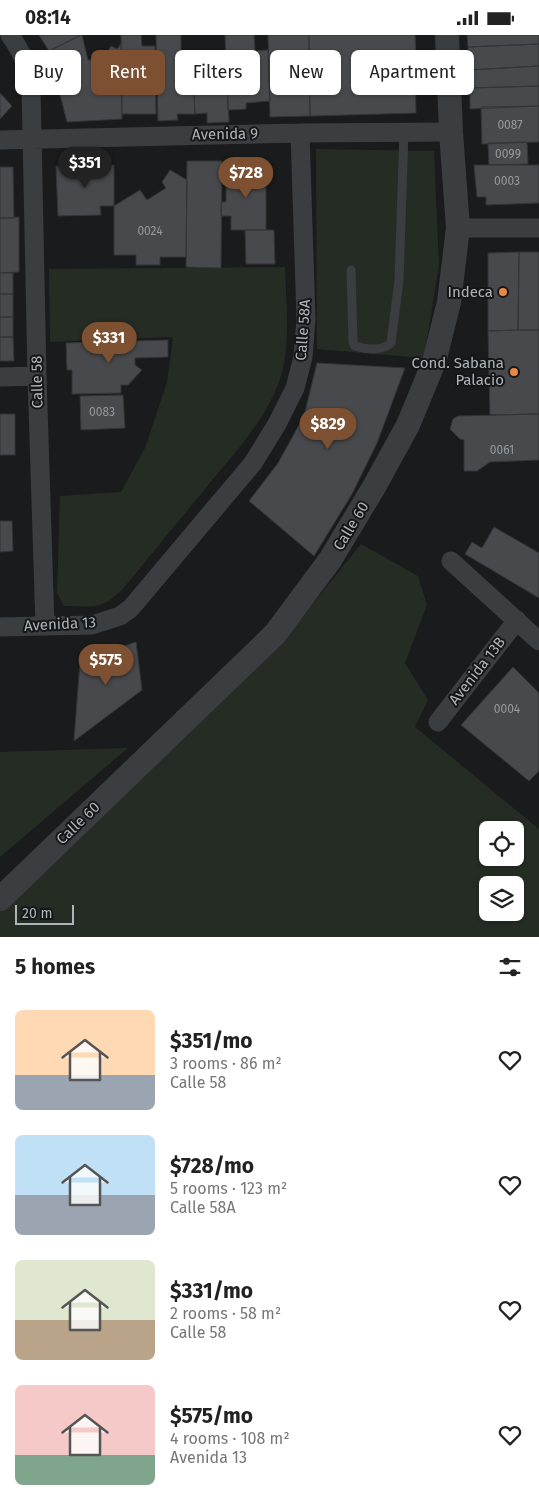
<!DOCTYPE html>
<html lang="en">
<head>
<meta charset="utf-8">
<style>
	:root { --surface:#fff; --page:#f2f2f2; --text:#222; --muted:#767676; --accent:#7c5031 }
	body { margin:0; font-family:"Fira Sans",sans-serif; background:var(--page); color:var(--text); height:100vh; display:flex; flex-direction:column; font-size:19px; white-space:nowrap }
	* { box-sizing:border-box; margin:0 }
	p { font-size:16px; color:var(--muted) }
	.icon { flex:none; width:28px; height:28px; fill:none; stroke:currentColor; stroke-width:2; stroke-linecap:round; stroke-linejoin:round }
	.map { position:relative; height:902px; overflow:hidden }
	.details { display:flex; flex-direction:column; background:var(--surface); flex:1 }
	.details>* { flex:none }
	.hud { position:absolute; left:15px; top:15px; width:510px; height:45px; display:flex; gap:10px }
	.controls { position:absolute; left:479px; top:786px; display:grid; gap:10px }
	.controls a { display:grid; place-items:center; width:45px; height:45px; border-radius:8px; background:var(--surface); box-shadow:0 1px 4px #0004; font-size:25px }
	.scale { position:absolute; left:15px; bottom:12px; width:59px; box-sizing:border-box; padding-left:5px; border:2px solid #adb5bb; border-top:0; font-size:14px; line-height:18px; white-space:nowrap; color:#adb5bb; -webkit-text-stroke:4px #151617; paint-order:stroke }
	.price { position:absolute; translate:-50% -42px; padding:0 11px; border-radius:18px; background:var(--accent); color:#fff; font-size:16px; line-height:32px; filter:drop-shadow(0 1px 2px #0008) }
	.price::after { content:''; position:absolute; left:50%; top:30px; width:15px; height:11px; margin-left:-8px; background:inherit; clip-path:polygon(0 0,100% 0,50% 100%) }
	.price.selected { background:#222; color:#fff }
	ul { padding:0; list-style:none }
	li { display:flex; align-items:center; gap:15px; height:125px; padding:0 15px }
	li span { display:grid; place-items:center; flex:none; width:140px; height:100px; border-radius:8px; color:#555 }
	li>.icon { margin-inline-start:auto }
	span .icon { width:60px; height:60px; fill:#fffc; stroke-width:1 }
	li b { font-size:21px }
	h2 { display:flex; justify-content:space-between; align-items:center; height:60px; padding:0 15px; font-size:21px }
	.tag { padding:0 18px; border-radius:8px; background:var(--surface); box-shadow:0 1px 4px #0004; font-size:18px; line-height:45px }
	.tag.selected { background:var(--accent); color:#fff }
	.status { display:flex; justify-content:space-between; align-items:center; height:35px; padding:0 25px; background:var(--surface); direction:ltr }
	.status svg { height:14px; fill:currentColor }
	.map>svg:first-child { display:block }
	.green { fill:#252c24; fill-rule:evenodd }
	.building { fill:#47494c; stroke:#343538 }
	.lines { fill:none; stroke-linecap:round; stroke-linejoin:round }
	.service { stroke:#3b3e41; stroke-width:9 }
	.minor { stroke:#3b3e41; stroke-width:19 }
	.tertiary { stroke:#3b3e41; stroke-width:24 }
	.poi-dot { fill:#eb8843; stroke:#151617; stroke-width:2 }
	.labels { text-anchor:middle; stroke-width:4; stroke-linejoin:round; paint-order:stroke }
	.number-label { font-size:12px; fill:#949a9f }
	.street-label { font-size:15px; fill:#adb5bb; stroke:#151617 }
	.poi-label { font-size:15px; fill:#adb5bb; stroke:#151617; text-anchor:end }
</style>
</head>
<body>
<div class="status"><b>08:14</b><svg viewBox="0 0 49 12"><path d="M0 12V9h3v3zM5 12V6h3v6zM10 12V3h3v9zM15 12V0h3v12zM26 1h20v11H26zM47 4h2v5h-2z"/></svg></div>
<div class="map">
<svg width="539" height="902" viewBox="0 0 539 902">
	<rect width="100%" height="100%" fill="#1a1b1c"/>
	<!-- green -->
	<path class="green" d="M 316,114 L 434,116 L 439,230 L 424,323 L 317,314 Z
		M 285,232 C 286,265 290,301 283,334 C 272,379 233,420 204,455 C 177,488 150,521 122,555 C 99,576 94,571 64,571 L 57,558 L 60,461 L 121,457 L 145,413 L 167,347 L 173,302 L 50,307 L 49,234 Z
		M 361,509 L 418,541 L 427,570 L 405,628 L 428,665 L 415,692 L 539,794 L 539,902 L 0,902 L 0,876 L 278,612 ZM 488,795 L 515,795 L 515,822 L 488,822 ZM 488,850 L 515,850 L 515,878 L 488,878 Z
		M 128,713 L 0,822 L 0,717 Z"/>
	<!-- building -->
	<path class="building" d="M 39,0 L 81,0 L 49,16 Z
		M 81,0 L 82,0 L 88,25 L 92,25 L 96,33 L 103,40 L 111,25 L 105,22 L 111,11 L 117,14 L 121,9 L 122,84 L 67,87 L 49,16 Z
		M 121,0 L 141,0 L 142,11 L 155,11 L 156,79 L 122,79 Z
		M 156,0 L 181,0 L 181,18 L 192,17 L 195,79 L 177,79 L 178,85 L 158,86 Z
		M 225,0 L 254,0 L 255,16 L 268,15 L 270,66 L 246,68 L 246,74 L 228,75 Z
		M 268,0 L 309,0 L 310,81 L 270,82 Z
		M 309,0 L 415,0 L 416,23 L 429,23 L 430,39 L 415,39 L 416,78 L 310,81 Z
		M 467,0 L 539,0 L 539,9 L 468,12 Z
		M 539,9 L 539,31 L 469,35 L 468,12 Z
		M 226,16 L 229,87 L 207,88 L 207,78 L 195,79 L 192,17 Z
		M 539,31 L 539,51 L 470,53 L 469,35 Z
		M 539,51 L 539,71 L 470,74 L 470,53 Z
		M 0,58 L 12,71 L 0,84 Z
		M 539,71 L 539,107 L 482,109 L 481,72 Z
		M 527,107 L 528,129 L 489,130 L 488,108 Z
		M 187,126 L 222,126 L 221,233 L 186,232 Z
		M 114,130 L 114,171 L 100,171 L 101,180 L 58,181 L 56,131 Z
		M 474,130 L 539,130 L 539,168 L 486,170 L 486,162 L 477,162 Z
		M 0,132 L 13,132 L 14,183 L 0,183 Z
		M 226,134 L 266,134 L 266,195 L 231,195 L 231,181 L 221,181 L 221,167 L 226,167 Z
		M 170,135 L 187,145 L 186,222 L 160,222 L 160,230 L 136,230 L 136,220 L 114,220 L 114,171 L 140,155 L 147,165 L 166,153 L 162,147 Z
		M 19,182 L 19,237 L 0,238 L 0,183 Z
		M 245,195 L 274,195 L 275,229 L 246,229 Z
		M 519,217 L 518,295 L 488,296 L 488,218 Z
		M 519,217 L 539,217 L 539,295 L 518,295 Z
		M 0,238 L 13,238 L 13,259 L 0,259 Z
		M 0,259 L 13,259 L 13,282 L 0,282 Z
		M 0,282 L 13,282 L 13,302 L 0,302 Z
		M 518,295 L 539,295 L 539,379 L 490,380 L 488,296 Z
		M 0,302 L 13,302 L 14,326 L 0,326 Z
		M 168,305 L 168,322 L 135,323 L 135,330 L 142,335 L 128,350 L 121,350 L 121,358 L 72,359 L 72,335 L 67,335 L 66,308 Z
		M 317,328 L 405,333 L 377,408 L 352,459 L 314,521 L 249,466 L 278,428 L 304,381 Z
		M 123,360 L 125,393 L 81,395 L 80,361 Z
		M 0,379 L 15,379 L 15,420 L 0,420 Z
		M 539,379 L 539,425 L 490,427 L 477,436 L 464,436 L 464,405 L 460,404 L 450,394 L 453,384 L 458,381 Z
		M 0,486 L 12,486 L 13,516 L 0,517 Z
		M 494,492 L 539,518 L 539,563 L 465,519 L 472,507 L 482,513 Z
		M 136,607 L 142,655 L 74,706 L 80,626 Z
		M 513,632 L 539,658 L 539,736 L 529,746 L 461,690 Z"/>
	<g class="lines">
		<!-- service -->
		<path class="service" d="M 351,235 L 353,307 L 355,311 C 367,315 382,316 391,308 L 399,245 L 404,97"/>
		<!-- minor -->
		<path class="minor" d="M 10,0 C 22,17 27,30 31,51 L 37,341 L 45,591
			M 0,105 L 300,98 L 451,97
			M 458,193 L 539,193
			M 0,342 L 37,341
			M 451,526 L 539,606
			M 0,592 L 92,590 L 120,581 L 131,573 L 253,428 L 277,389 L 295,353 L 303,322 L 306,284 L 300,98
			M 438,687 L 517,585"/>
		<!-- tertiary -->
		<path class="tertiary" d="M 0,864 L 275,599 L 330,525 L 374,452 L 408,390 L 434,327 L 449,267 L 458,193 L 451,97 L 447,0"/>
	</g>
	<!-- markers -->
	<g class="poi-dot">
		<circle cx="503" cy="257" r="5"/>
		<circle cx="514" cy="337" r="5"/>
	</g>
	<g class="labels">
		<!-- number labels -->
		<g class="number-label">
			<text x="510" y="94">0087</text>
			<text x="508" y="123">0099</text>
			<text x="507" y="150">0003</text>
			<text x="150" y="200">0024</text>
			<text x="102" y="381">0083</text>
			<text x="502" y="419">0061</text>
			<text x="507" y="678">0004</text>
		</g>
		<!-- street labels -->
		<g class="street-label">
			<text transform="translate(225 99) rotate(-1)" y="5">Avenida 9</text>
			<text transform="translate(303 295) rotate(-86)" y="5">Calle 58A</text>
			<text transform="translate(37 347) rotate(-91)" y="5">Calle 58</text>
			<text transform="translate(351 491) rotate(-59)" y="5">Calle 60</text>
			<text transform="translate(60 589) rotate(-3)" y="5">Avenida 13</text>
			<text transform="translate(477 636) rotate(-52)" y="5">Avenida 13B</text>
			<text transform="translate(78 788) rotate(-44)" y="5">Calle 60</text>
		</g>
		<!-- poi labels -->
		<g class="poi-label">
			<text x="493" y="262">Indeca</text>
			<text x="504" y="333">Cond. Sabana<tspan x="504" dy="17">Palacio</tspan></text>
		</g>
	</g>
</svg>
<div class="controls">
<a><svg class="icon" aria-label="locate" viewBox="0 0 24 24"><circle cx="12" cy="12" r="6"/><path d="M12 2v4M12 18v4M2 12h4M18 12h4"/></svg></a>
<a><svg class="icon" aria-label="layers" viewBox="0 0 24 24"><path d="M12 4l9 5-9 5-9-5zM3 14l9 5 9-5"/></svg></a>
</div>
<div class="scale">20 m</div>
<b class="price selected" style="left:85px;top:154px">$351</b>
<b class="price" style="left:246px;top:164px">$728</b>
<b class="price" style="left:109px;top:329px">$331</b>
<b class="price" style="left:328px;top:415px">$829</b>
<b class="price" style="left:106px;top:651px">$575</b>
<div class="hud">
<a class="tag">Buy</a>
<a class="tag selected">Rent</a>
<a class="tag">Filters</a>
<a class="tag">New</a>
<a class="tag">Apartment</a>
</div>
</div>
<section class="details">
<h2>5 homes<svg class="icon" aria-label="filters" viewBox="0 0 24 24"><path d="M4 7h16M4 17h16"/><circle cx="9" cy="7" r="2"/><circle cx="15" cy="17" r="2"/></svg></h2>
<ul>
<li><span style="background:linear-gradient(#ffd9b3 65%,#9aa5b1 0)"><svg class="icon" aria-label="home" viewBox="0 0 24 24"><path d="M3 11l9-7 9 7M6 9v11h12V9"/></svg></span><div><b>$351/mo</b><p>3 rooms · 86 m²</p><p>Calle 58</p></div><svg class="icon" aria-label="heart" viewBox="0 0 24 24"><path d="M12 20l-8-8c-3-5 5-10 8-4 3-6 11-1 8 4z"/></svg></li>
<li><span style="background:linear-gradient(#bfe0f5 60%,#9aa5b1 0)"><svg class="icon" aria-label="home" viewBox="0 0 24 24"><path d="M3 11l9-7 9 7M6 9v11h12V9"/></svg></span><div><b>$728/mo</b><p>5 rooms · 123 m²</p><p>Calle 58A</p></div><svg class="icon" aria-label="heart" viewBox="0 0 24 24"><path d="M12 20l-8-8c-3-5 5-10 8-4 3-6 11-1 8 4z"/></svg></li>
<li><span style="background:linear-gradient(#dfe7d0 60%,#b9a48a 0)"><svg class="icon" aria-label="home" viewBox="0 0 24 24"><path d="M3 11l9-7 9 7M6 9v11h12V9"/></svg></span><div><b>$331/mo</b><p>2 rooms · 58 m²</p><p>Calle 58</p></div><svg class="icon" aria-label="heart" viewBox="0 0 24 24"><path d="M12 20l-8-8c-3-5 5-10 8-4 3-6 11-1 8 4z"/></svg></li>
<li><span style="background:linear-gradient(#f6c9c9 70%,#7fa58c 0)"><svg class="icon" aria-label="home" viewBox="0 0 24 24"><path d="M3 11l9-7 9 7M6 9v11h12V9"/></svg></span><div><b>$575/mo</b><p>4 rooms · 108 m²</p><p>Avenida 13</p></div><svg class="icon" aria-label="heart" viewBox="0 0 24 24"><path d="M12 20l-8-8c-3-5 5-10 8-4 3-6 11-1 8 4z"/></svg></li>
</ul>
</section>
</body>
</html>
